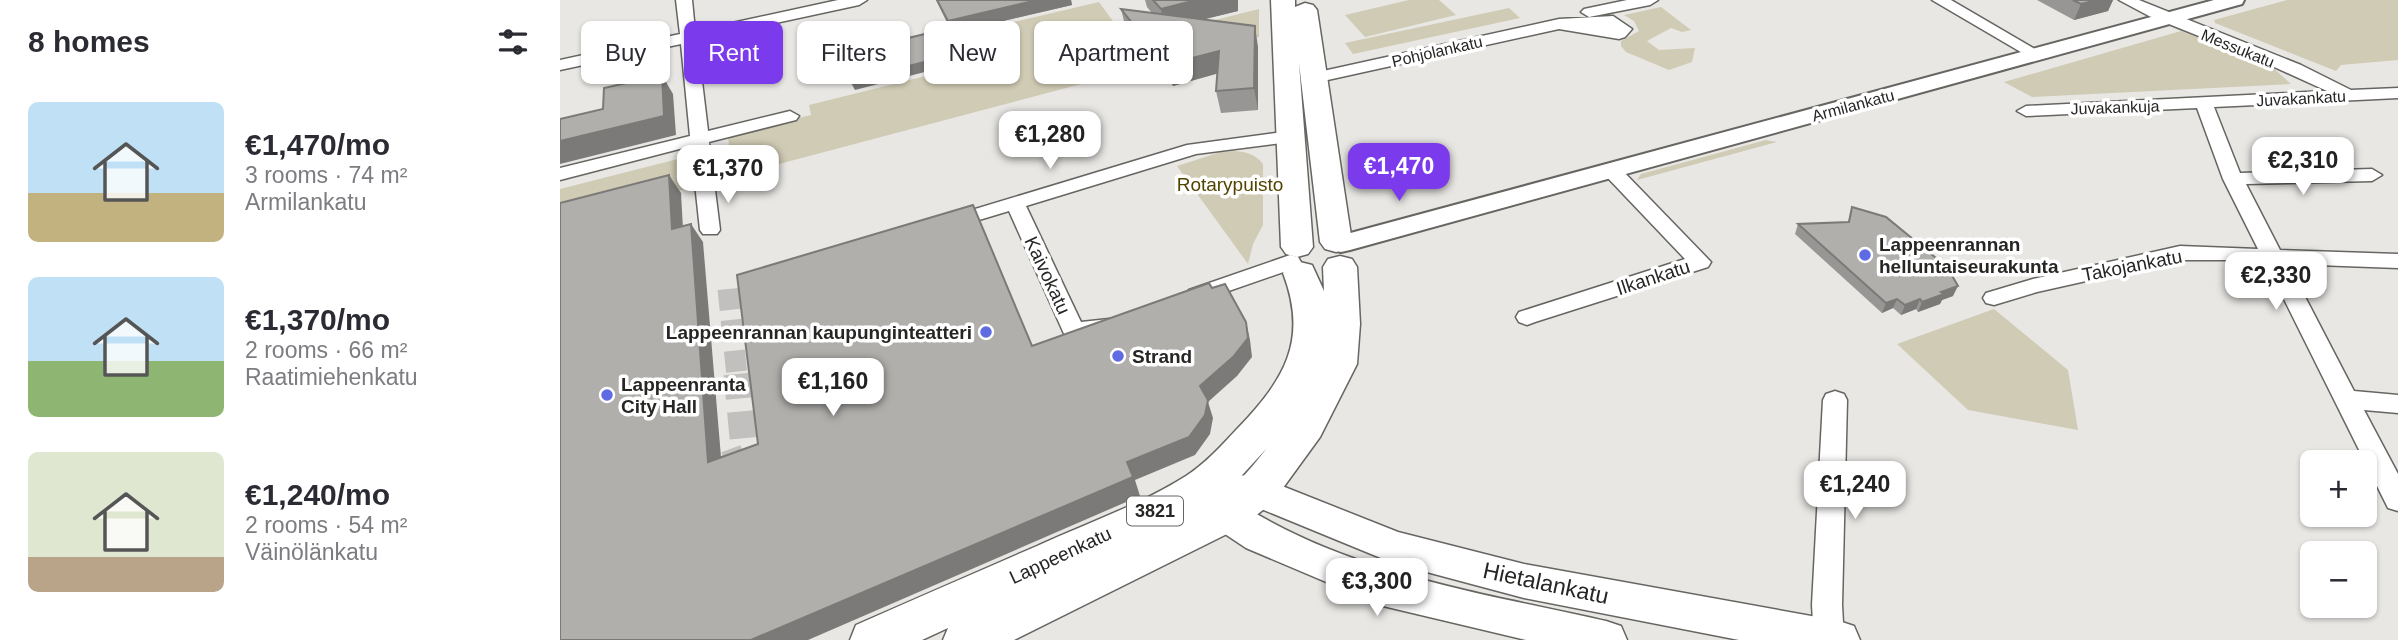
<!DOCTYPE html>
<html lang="en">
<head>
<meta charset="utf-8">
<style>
	:root { --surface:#fff; --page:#f7f7f7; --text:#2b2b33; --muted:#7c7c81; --accent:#7c3aed }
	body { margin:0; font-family:Helvetica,sans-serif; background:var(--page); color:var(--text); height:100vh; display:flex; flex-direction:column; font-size:26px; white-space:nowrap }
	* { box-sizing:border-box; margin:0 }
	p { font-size:23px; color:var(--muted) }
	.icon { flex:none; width:38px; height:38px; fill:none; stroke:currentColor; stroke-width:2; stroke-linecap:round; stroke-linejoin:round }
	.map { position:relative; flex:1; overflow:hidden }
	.details { display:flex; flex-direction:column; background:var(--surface); width:560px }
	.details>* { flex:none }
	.hud { position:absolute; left:21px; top:21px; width:665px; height:63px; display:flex; gap:14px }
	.tools { position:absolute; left:1740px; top:450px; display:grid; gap:14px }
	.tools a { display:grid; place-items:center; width:77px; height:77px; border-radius:10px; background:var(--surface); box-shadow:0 2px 5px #0004; font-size:35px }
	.price { position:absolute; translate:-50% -60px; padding:0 16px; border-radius:14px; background:#fff; color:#222; font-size:23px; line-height:46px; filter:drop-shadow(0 2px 4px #0008) }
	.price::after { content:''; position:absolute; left:50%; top:42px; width:21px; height:16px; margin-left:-10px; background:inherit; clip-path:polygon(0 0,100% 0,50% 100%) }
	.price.active { background:var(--accent); color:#fff }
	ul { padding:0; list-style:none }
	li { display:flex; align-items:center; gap:21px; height:175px; padding:0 28px }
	li span { display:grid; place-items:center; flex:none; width:196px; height:140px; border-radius:10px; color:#555 }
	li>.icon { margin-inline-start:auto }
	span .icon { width:84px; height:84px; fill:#fffc; stroke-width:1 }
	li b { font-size:30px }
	h2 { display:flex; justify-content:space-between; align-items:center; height:84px; padding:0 28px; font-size:30px }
	.pill { padding:0 24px; border-radius:10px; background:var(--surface); box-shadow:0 2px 5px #0004; font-size:24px; line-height:63px }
	.pill.active { background:var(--accent); color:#fff }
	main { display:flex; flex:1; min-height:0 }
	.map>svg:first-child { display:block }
	.green { fill:#d0cbb4 }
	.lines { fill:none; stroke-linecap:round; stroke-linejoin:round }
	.minor-tunnel-far1 { stroke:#c1c0be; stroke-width:21; stroke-dasharray:21 10; stroke-linecap:butt }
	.minor-tunnel { stroke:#c1c0be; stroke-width:27; stroke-dasharray:27 13; stroke-linecap:butt }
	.minor-casing { stroke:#666562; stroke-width:3 }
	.tertiary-casing { stroke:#666562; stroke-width:4 }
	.secondary-casing { stroke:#666562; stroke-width:3 }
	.primary-casing { stroke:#666562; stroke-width:3 }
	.minor { fill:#fff; fill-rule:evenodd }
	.tertiary { fill:#fff; fill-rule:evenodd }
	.secondary { fill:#fff; fill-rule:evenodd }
	.primary { fill:#fff; fill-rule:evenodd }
	.wall { fill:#979694 }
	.shaded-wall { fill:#7b7a78 }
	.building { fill:#b0afac; stroke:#7b7a78; stroke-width:2 }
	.poi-dot { fill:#5f6be3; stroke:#fff; stroke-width:2.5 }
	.labels { text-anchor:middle; stroke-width:7; stroke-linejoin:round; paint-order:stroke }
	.far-street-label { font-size:16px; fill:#262625; stroke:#fff }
	.shield { fill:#fff; stroke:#676766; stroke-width:2 }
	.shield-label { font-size:18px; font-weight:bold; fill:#262625 }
	.park-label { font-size:19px; fill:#534401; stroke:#fff }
	.poi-label { font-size:19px; font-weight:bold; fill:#262625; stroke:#fff; text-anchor:start }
	.street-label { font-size:19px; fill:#262625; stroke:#fff }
	.near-street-label { font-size:23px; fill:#262625; stroke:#fff }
</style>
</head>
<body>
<main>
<section class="details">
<h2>8 homes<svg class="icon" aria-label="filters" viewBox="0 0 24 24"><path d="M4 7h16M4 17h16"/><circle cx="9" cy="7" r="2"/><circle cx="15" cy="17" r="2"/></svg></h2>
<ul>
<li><span style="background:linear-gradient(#bfe0f5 65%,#c2b280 0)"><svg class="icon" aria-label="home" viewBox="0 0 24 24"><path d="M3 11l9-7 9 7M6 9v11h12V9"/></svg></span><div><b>€1,470/mo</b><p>3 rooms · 74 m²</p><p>Armilankatu</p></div></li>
<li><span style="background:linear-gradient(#bfe0f5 60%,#8fb573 0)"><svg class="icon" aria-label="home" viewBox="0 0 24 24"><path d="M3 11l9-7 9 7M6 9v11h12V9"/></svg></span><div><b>€1,370/mo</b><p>2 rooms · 66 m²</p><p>Raatimiehenkatu</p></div></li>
<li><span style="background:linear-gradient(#dfe7d0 75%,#b9a48a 0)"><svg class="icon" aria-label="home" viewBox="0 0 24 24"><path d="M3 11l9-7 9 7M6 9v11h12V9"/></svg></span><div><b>€1,240/mo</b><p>2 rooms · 54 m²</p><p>Väinölänkatu</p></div></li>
</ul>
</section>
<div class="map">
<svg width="1838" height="640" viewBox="0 0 1838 640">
	<rect width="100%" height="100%" fill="#e8e7e4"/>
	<!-- green -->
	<path class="green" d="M 849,0 L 879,0 L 896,15 L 805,37 L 785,15 Z
		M 1727,0 L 1838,0 L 1838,60 L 1781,65 L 1776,71 L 1655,23 L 1654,20 Z
		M 539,2 L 568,42 L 699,9 L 699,37 L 0,222 L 0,189 L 169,146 L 168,135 L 251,115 L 249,105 L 402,67 L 393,45 L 402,43 L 399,35 Z
		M 1101,7 L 1131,30 L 1122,32 L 1111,28 L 1087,41 L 1099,50 L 1135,48 L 1132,62 L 1109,70 L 1066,52 L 1061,46 L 1061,41 L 1079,31 L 1074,21 L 1064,15 Z
		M 949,8 L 960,18 L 793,54 L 785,43 Z
		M 1621,31 L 1712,67 L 1731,84 L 1472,97 L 1444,82 Z
		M 1206,140 L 1217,142 L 1077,180 L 1081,174 Z
		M 674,151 C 687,152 695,154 703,164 L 703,225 L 693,244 L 688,264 L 617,166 L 661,152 Z
		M 1434,309 L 1508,370 L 1518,430 L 1408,410 L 1337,344 Z"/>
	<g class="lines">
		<!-- minor-tunnel-far1 -->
		<path class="minor-tunnel-far1" d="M 168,289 L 177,376"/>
		<!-- minor-tunnel -->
		<path class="minor-tunnel" d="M 166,465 L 185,458 L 177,374"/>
		<!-- minor casing -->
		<g class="minor-casing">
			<path id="minor" d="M 116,0 L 132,0 L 135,31 L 278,0 L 307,0 L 299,5 L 137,40 L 148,131 L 230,111 L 239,116 L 236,120 L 149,142 L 160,230 L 157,234 L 143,234 L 140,230 L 131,146 L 0,180 L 0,168 L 130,136 L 121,44 L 0,70 L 0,60 L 120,34 Z
				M 1067,0 L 1098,0 L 1090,5 L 1029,17 L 1021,12 L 1024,9 Z
				M 1372,0 L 1391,0 L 1485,55 L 1477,60 L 1471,58 Z
				M 1559,0 L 1579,0 L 1741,65 L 1791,90 L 1838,88 L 1838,98 L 1654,107 L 1680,173 L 1812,169 L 1822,175 L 1812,181 L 1686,184 L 1720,250 L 1838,254 L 1838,268 L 1728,264 L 1794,391 L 1838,395 L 1838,413 L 1804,410 L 1838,474 L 1838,511 L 1828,508 L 1706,263 L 1675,260 L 1620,260 L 1477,292 L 1434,305 L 1426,303 L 1423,298 L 1426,293 L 1473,279 L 1620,246 L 1698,249 L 1663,179 L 1637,108 L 1466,116 L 1457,111 L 1466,106 L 1767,91 L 1701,61 L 1589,16 Z
				M 1053,16 L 1072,29 L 1065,37 L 1059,39 L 999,29 L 754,83 L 746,78 L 754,73 L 999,19 Z
				M 731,131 L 740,137 L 737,141 L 636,154 L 466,206 L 521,322 L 549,319 L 557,321 L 560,327 L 557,333 L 541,338 L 505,336 L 449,211 L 389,229 L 382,227 L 379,223 L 382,219 L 627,145 Z
				M 1052,165 L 1059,167 L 1151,262 L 1148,267 L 975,322 L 967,325 L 959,322 L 956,317 L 959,312 L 1125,259 L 1045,175 L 1042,171 L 1045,167 Z
				M 730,255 L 738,257 L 741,262 L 738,267 L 637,302 L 629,300 L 626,295 L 629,290 Z
				M 1275,391 L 1284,394 L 1287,400 L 1282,605 L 1284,640 L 1254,640 L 1252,605 L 1263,400 L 1266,394 Z"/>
		</g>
		<!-- tertiary casing -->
		<g class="tertiary-casing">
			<path id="tertiary" d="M 1654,0 L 1684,0 L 1682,4 L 790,250 L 781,252 L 772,250 L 768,244 L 772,238 Z"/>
		</g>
		<!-- secondary casing -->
		<g class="secondary-casing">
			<path id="secondary" d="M 640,474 L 697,476 L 838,532 L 964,564 L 1279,621 L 1294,626 L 1300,640 L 1179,640 L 964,598 L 833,563 L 694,506 L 682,505 C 791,574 922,593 1046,621 L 1061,626 L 1067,640 L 966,640 L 823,606 L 686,548 L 653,526 L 633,501 L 627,500 L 621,489 L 627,478 Z"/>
		</g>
		<!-- primary casing -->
		<g class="primary-casing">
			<path id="primary" d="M 711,0 L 735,0 L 735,7 L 745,3 L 753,5 L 757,10 L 792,242 L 787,249 L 776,252 L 765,249 L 760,242 L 739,63 L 753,247 L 748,254 L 737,257 L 726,254 L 721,247 Z
				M 780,256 L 792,259 L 797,267 L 800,324 L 797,364 L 760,437 L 712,503 L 681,527 L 454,640 L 383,640 L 388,628 L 362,640 L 290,640 L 296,625 C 357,598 417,572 477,546 C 527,523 580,505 626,476 C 646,463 661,446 677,429 C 724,380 749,341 723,273 L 728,265 L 740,262 L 752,265 L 764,291 L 763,267 L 768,259 ZM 707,448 C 689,471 671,493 644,506 L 674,484 Z"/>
		</g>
		<!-- minor -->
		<use href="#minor" class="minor"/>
		<!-- tertiary -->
		<use href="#tertiary" class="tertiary"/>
		<!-- secondary -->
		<use href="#secondary" class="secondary"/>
		<!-- primary -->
		<use href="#primary" class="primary"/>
	</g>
	<!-- wall -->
	<path class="wall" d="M 376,0 L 511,0 L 512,5 L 392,33 Z
		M 585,0 L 678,0 L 678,11 L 644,19 L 698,47 L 698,110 L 661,113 L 656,91 L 658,73 L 613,86 L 608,79 L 605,80 L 566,29 L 561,9 L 592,13 L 587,7 Z
		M 1477,0 L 1553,0 L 1548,11 L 1514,20 Z
		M 1292,207 L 1393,296 L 1382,300 L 1380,304 L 1358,312 L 1356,309 L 1341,315 L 1333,308 L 1322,313 L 1235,234 L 1238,224 L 1288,222 Z"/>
	<!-- shaded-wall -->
	<path class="shaded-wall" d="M 477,0 L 511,0 L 512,5 L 392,33 L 388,21 Z
		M 636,0 L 678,0 L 678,11 L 605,29 L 601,9 Z
		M 1537,0 L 1553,0 L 1548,11 L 1514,20 L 1521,4 Z
		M 695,26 L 698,47 L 698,110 L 694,88 Z
		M 659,51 L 663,72 L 613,86 L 609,64 Z
		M 603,57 L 608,79 L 605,80 L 600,58 Z
		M 380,58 L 384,67 L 295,90 L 290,81 Z
		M 102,75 L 113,94 L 116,135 L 0,164 L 0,141 Z
		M 109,175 L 121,193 L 124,247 L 112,229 Z
		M 131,224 L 143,242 L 163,481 L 148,462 Z
		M 1398,286 L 1393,296 L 1382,300 L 1380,304 L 1358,312 L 1362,302 L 1381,292 Z
		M 1337,299 L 1333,308 L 1322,313 L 1326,303 Z
		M 1360,299 L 1356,309 L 1341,315 L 1345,305 Z
		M 686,322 L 690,340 L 692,357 L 677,376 L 648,402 L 653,418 L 650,434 L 635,455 L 575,480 L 580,496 L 248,640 L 191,640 L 567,462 L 640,386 Z"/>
	<!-- building -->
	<path class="building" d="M 377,0 L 477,0 L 388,21 Z
		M 593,0 L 636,0 L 601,9 Z
		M 1513,0 L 1537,0 L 1521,4 Z
		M 561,9 L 695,26 L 694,88 L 656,91 L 659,51 L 609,64 L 603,57 L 600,58 Z
		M 369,33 L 380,58 L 290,81 L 282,54 Z
		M 102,75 L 104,116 L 0,141 L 0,119 L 43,109 L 44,88 Z
		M 109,175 L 112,229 L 131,224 L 148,462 L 198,444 L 177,275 L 413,205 L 472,346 L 649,283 L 652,288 L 665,284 L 686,322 L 688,338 L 673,357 L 640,386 L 648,400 L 645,415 L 629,437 L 567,462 L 573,477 L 191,640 L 0,640 L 0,203 Z
		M 1292,207 L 1326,217 L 1387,267 L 1398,286 L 1381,292 L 1384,294 L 1362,302 L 1360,299 L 1345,305 L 1337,299 L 1326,303 L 1238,224 L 1289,222 Z"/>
	<!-- markers -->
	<g class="poi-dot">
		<circle cx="1305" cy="255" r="7"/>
		<circle cx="426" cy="332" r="7"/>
		<circle cx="558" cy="356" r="7"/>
		<circle cx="47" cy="395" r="7"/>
	</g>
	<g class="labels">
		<!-- far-street labels -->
		<g class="far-street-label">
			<text transform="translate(1678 48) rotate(22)" y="6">Messukatu</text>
			<text transform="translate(877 51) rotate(-13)" y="6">Pohjolankatu</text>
			<text transform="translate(1741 98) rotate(-3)" y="6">Juvakankatu</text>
			<text transform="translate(1293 105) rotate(-15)" y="6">Armilankatu</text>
			<text transform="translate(1555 107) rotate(-2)" y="6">Juvakankuja</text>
		</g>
		<!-- shield labels -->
		<rect class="shield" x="567" y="496.5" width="56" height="29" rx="5"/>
		<g class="shield-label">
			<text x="595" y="517">3821</text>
		</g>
		<!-- park labels -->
		<g class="park-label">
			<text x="670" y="191">Rotarypuisto</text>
		</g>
		<!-- poi labels -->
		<g class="poi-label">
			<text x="1319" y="251">Lappeenrannan<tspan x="1319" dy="22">helluntaiseurakunta</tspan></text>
			<text x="412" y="339" text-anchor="end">Lappeenrannan kaupunginteatteri</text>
			<text x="572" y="363">Strand</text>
			<text x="61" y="391">Lappeenranta<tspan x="61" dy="22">City Hall</tspan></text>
		</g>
		<!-- street labels -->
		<g class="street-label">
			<text transform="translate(1572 265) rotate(-11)" y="7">Takojankatu</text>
			<text transform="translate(488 275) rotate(65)" y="7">Kaivokatu</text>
			<text transform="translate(1093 277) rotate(-18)" y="7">Ilkankatu</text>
			<text transform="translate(500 555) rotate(-25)" y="7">Lappeenkatu</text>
		</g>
		<!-- near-street labels -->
		<g class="near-street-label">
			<text transform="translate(986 583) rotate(12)" y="8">Hietalankatu</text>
		</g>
	</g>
</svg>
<div class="tools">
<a>+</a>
<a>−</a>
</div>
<b class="price" style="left:490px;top:171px">€1,280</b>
<b class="price" style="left:1743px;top:197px">€2,310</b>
<b class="price active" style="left:839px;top:203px">€1,470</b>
<b class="price" style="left:168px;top:205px">€1,370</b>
<b class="price" style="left:1716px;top:312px">€2,330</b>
<b class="price" style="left:273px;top:418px">€1,160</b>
<b class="price" style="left:1295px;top:521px">€1,240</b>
<b class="price" style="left:817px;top:618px">€3,300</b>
<div class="hud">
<a class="pill">Buy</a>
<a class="pill active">Rent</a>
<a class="pill">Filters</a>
<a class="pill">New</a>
<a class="pill">Apartment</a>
</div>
</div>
</main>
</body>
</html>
